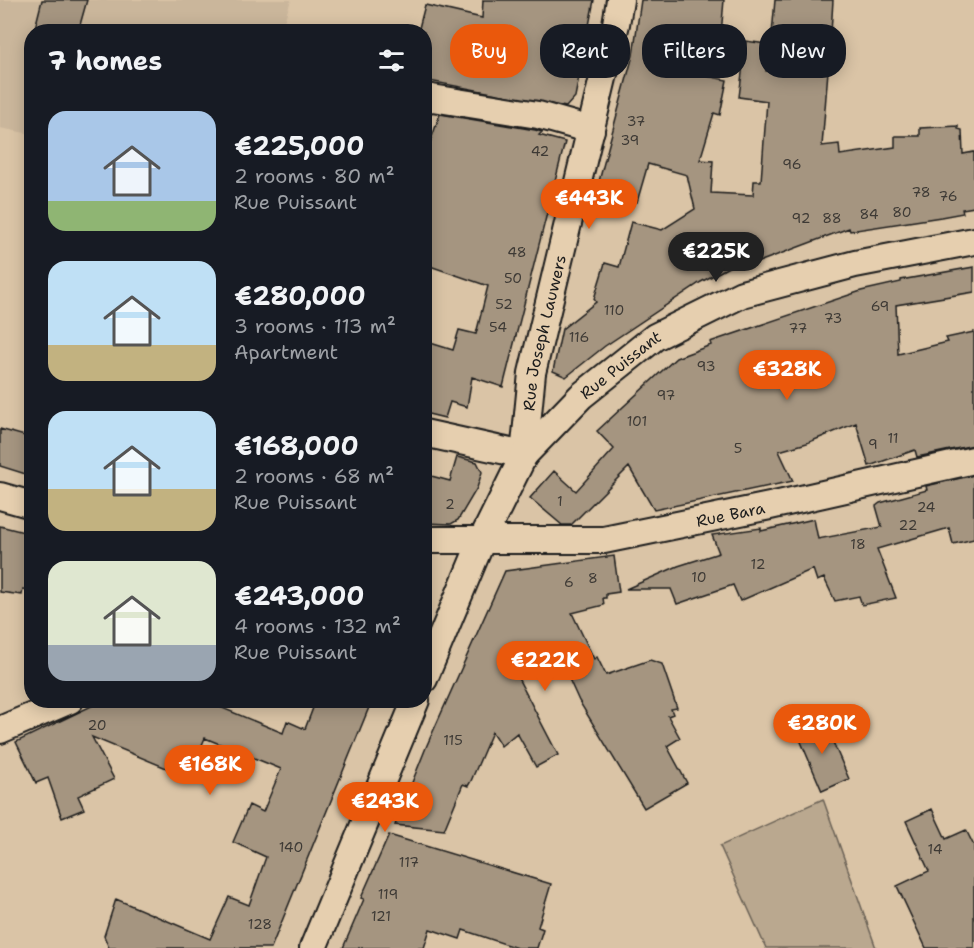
<!DOCTYPE html>
<html lang="en">
<head>
<meta charset="utf-8">
<style>
	:root { --surface:#171b24; --page:#242831; --text:#f1f3f6; --muted:#9ea1a6; --accent:#ea580c }
	body { margin:0; font-family:"Shantell Sans",sans-serif; background:var(--page); color:var(--text); height:100vh; display:flex; flex-direction:column; font-size:22px; white-space:nowrap }
	* { box-sizing:border-box; margin:0 }
	p { font-size:20px; color:var(--muted) }
	.icon { flex:none; width:33px; height:33px; fill:none; stroke:currentColor; stroke-width:2; stroke-linecap:round; stroke-linejoin:round }
	.map { position:relative; flex:1; overflow:hidden }
	.drawer { position:absolute; left:24px; top:24px; width:408px; height:684px; display:flex; flex-direction:column; background:var(--surface); border-radius:24px; box-shadow:0 3px 15px #0003 }
	.drawer>* { flex:none }
	.banner { position:absolute; left:450px; top:24px; width:434px; height:54px; display:flex; gap:12px }
	.price { position:absolute; translate:-50% -51px; padding:0 14px; border-radius:21px; background:var(--accent); color:#fff; font-size:20px; line-height:39px; filter:drop-shadow(0 2px 3px #0008) }
	.price::after { content:''; position:absolute; left:50%; top:36px; width:18px; height:14px; margin-left:-9px; background:inherit; clip-path:polygon(0 0,100% 0,50% 100%) }
	.price.on { background:#222; color:#fff }
	ul { padding:0; list-style:none }
	li { display:flex; align-items:center; gap:18px; height:150px; padding:0 24px }
	li span { display:grid; place-items:center; flex:none; width:168px; height:120px; border-radius:18px; color:#555 }
	li>.icon { margin-inline-start:auto }
	span .icon { width:72px; height:72px; fill:#fffc; stroke-width:1 }
	li b { font-size:26px }
	h2 { display:flex; justify-content:space-between; align-items:center; height:72px; padding:0 24px; font-size:26px }
	.chip { padding:0 21px; border-radius:24px; background:var(--surface); box-shadow:0 3px 15px #0003; font-size:21px; line-height:54px }
	.chip.on { background:var(--accent); color:#fff }
	.map>svg:first-child { display:block }
	.built { fill:#cab69b }
	.green { fill:#baa88f; stroke:#6b6256; stroke-width:1.5 }
	.building { fill:#a59580; stroke:#1c1c1c; stroke-width:1.5 }
	.lines { fill:none; stroke-linecap:round; stroke-linejoin:round }
	.street-casing { stroke:#1c1c1c; stroke-width:30 }
	.street { stroke:#e6cfaf; stroke-width:26 }
	.labels { text-anchor:middle; stroke-width:6; stroke-linejoin:round; paint-order:stroke }
	.number-label { font-size:14px; fill:#3e3a35 }
	.street-label { font-size:16px; fill:#1c1c1c; stroke:#e6cfaf }
</style>
</head>
<body>
<div class="map">
<svg width="974" height="948" viewBox="0 0 974 948">
	<rect width="100%" height="100%" fill="#dac4a6"/>
	<filter id="ink" filterUnits="userSpaceOnUse"><feTurbulence type="fractalNoise" baseFrequency=".0167" numOctaves="2"/><feDisplacementMap in="SourceGraphic" scale="12" xChannelSelector="R" yChannelSelector="G"/><feConvolveMatrix kernelMatrix="1 2 1 2 8 2 1 2 1" color-interpolation-filters="sRGB"/></filter>
	<g filter="url(#ink)">
		<!-- built -->
		<path class="built" d="M 0,0 L 291,0 L 281,31 L 32,32 L 31,134 L 0,128 Z"/>
		<!-- green -->
		<path class="green" d="M 823,799 L 876,948 L 766,948 L 720,846 Z"/>
		<!-- building -->
		<path class="building" d="M 42,0 L 87,0 L 78,32 L 34,32 Z
			M 483,0 L 594,0 L 575,97 L 566,107 L 424,80 L 424,32 L 418,32 L 425,5 L 482,18 Z
			M 641,0 L 724,0 L 721,34 L 697,29 L 690,73 L 727,80 L 720,115 L 714,113 L 700,160 L 713,161 L 711,193 L 753,195 L 754,181 L 761,181 L 767,101 L 739,97 L 746,41 L 766,44 L 766,71 L 828,71 L 822,146 L 839,144 L 840,155 L 895,147 L 895,136 L 920,136 L 920,128 L 958,126 L 958,129 L 962,130 L 963,154 L 974,152 L 974,207 L 962,209 L 963,213 L 941,217 L 850,231 L 849,228 L 748,266 L 749,256 L 701,282 L 605,346 L 566,377 L 553,371 L 562,329 L 596,302 L 594,299 L 605,263 L 619,267 L 631,222 L 662,230 L 695,209 L 687,175 L 648,164 L 637,202 L 616,196 L 617,191 L 598,185 L 633,55 Z
			M 775,0 L 833,0 L 831,33 L 772,34 Z
			M 440,114 L 535,130 L 542,132 L 539,135 L 565,142 L 503,387 L 472,377 L 467,407 L 450,402 L 445,418 L 424,413 L 424,341 L 453,350 L 459,330 L 476,334 L 488,286 L 424,264 L 424,160 Z
			M 974,267 L 974,292 L 896,305 L 898,354 L 948,342 L 946,338 L 974,332 L 974,445 L 917,457 L 915,450 L 869,466 L 856,423 L 807,443 L 779,451 L 793,481 L 654,510 L 629,467 L 571,525 L 562,525 L 530,498 L 554,471 L 576,491 L 614,449 L 597,431 L 676,358 L 711,345 L 710,342 L 861,291 L 901,282 L 901,280 Z
			M 0,429 L 32,438 L 32,476 L 0,466 Z
			M 457,457 L 477,462 L 482,472 L 477,488 L 458,520 L 451,524 L 424,523 L 424,474 L 450,481 Z
			M 974,475 L 974,539 L 953,544 L 949,528 L 877,549 L 896,598 L 862,605 L 859,596 L 835,601 L 824,578 L 817,581 L 813,569 L 740,601 L 733,585 L 677,604 L 671,589 L 626,589 L 678,566 L 719,553 L 712,535 L 761,528 L 761,531 L 814,519 L 818,539 L 882,527 L 876,506 L 880,503 L 927,490 L 926,486 Z
			M 0,526 L 32,534 L 32,591 L 23,589 L 22,595 L 0,592 Z
			M 614,556 L 619,592 L 606,594 L 606,598 L 603,598 L 604,605 L 572,613 L 594,659 L 597,657 L 606,675 L 650,660 L 662,664 L 677,708 L 671,709 L 673,714 L 668,716 L 680,738 L 667,746 L 687,783 L 644,808 L 579,701 L 559,657 L 518,678 L 558,755 L 536,767 L 517,733 L 501,746 L 492,732 L 471,781 L 468,786 L 463,784 L 444,830 L 395,825 L 427,745 L 505,571 Z
			M 104,700 L 203,700 L 283,733 L 287,721 L 305,729 L 316,700 L 372,700 L 271,948 L 109,948 L 104,936 L 116,899 L 210,939 L 229,897 L 249,905 L 266,857 L 233,842 L 249,805 L 263,812 L 281,769 L 205,738 L 188,777 L 92,737 L 114,779 L 78,796 L 84,809 L 62,818 L 48,778 L 36,783 L 16,742 Z
			M 823,719 L 849,779 L 822,791 L 796,730 Z
			M 932,809 L 946,839 L 966,830 L 974,846 L 974,948 L 926,948 L 897,886 L 929,871 L 906,821 Z
			M 389,835 L 551,884 L 538,927 L 543,929 L 537,948 L 517,948 L 463,930 L 460,939 L 430,929 L 424,948 L 343,948 L 364,899 L 361,898 Z"/>
		<g class="lines">
			<!-- street casing -->
			<g class="street-casing">
				<g id="street">
					<path d="M 424,101 L 426,97 L 538,115 L 591,130"/>
					<path d="M 424,433 L 524,455"/>
					<path id="s1" d="M 524,455 L 532,373 L 616,24 L 620,0"/>
					<path d="M 0,496 L 32,505"/>
					<path id="s2" d="M 424,540 L 604,540 L 770,506 L 974,460"/>
					<path id="s3" d="M 424,679 L 482,540 L 524,455 L 581,396 L 625,361 L 655,337 L 742,294 L 855,264 L 974,241"/>
					<path d="M 0,730 L 70,700"/>
					<path d="M 313,948 L 416,700"/>
				</g>
			</g>
			<!-- street -->
			<use href="#street" class="street"/>
		</g>
	</g>
	<g class="labels">
		<!-- number labels -->
		<g class="number-label">
			<text x="636" y="126">37</text>
			<text x="630" y="145">39</text>
			<text x="540" y="156">42</text>
			<text x="792" y="169">96</text>
			<text x="921" y="197">78</text>
			<text x="948" y="201">76</text>
			<text x="902" y="217">80</text>
			<text x="869" y="219">84</text>
			<text x="801" y="223">92</text>
			<text x="832" y="223">88</text>
			<text x="517" y="257">48</text>
			<text x="513" y="283">50</text>
			<text x="504" y="309">52</text>
			<text x="880" y="311">69</text>
			<text x="614" y="315">110</text>
			<text x="833" y="323">73</text>
			<text x="498" y="332">54</text>
			<text x="798" y="333">77</text>
			<text x="579" y="342">116</text>
			<text x="706" y="371">93</text>
			<text x="666" y="400">97</text>
			<text x="637" y="426">101</text>
			<text x="893" y="443">11</text>
			<text x="873" y="449">9</text>
			<text x="738" y="453">5</text>
			<text x="560" y="506">1</text>
			<text x="450" y="509">2</text>
			<text x="926" y="512">24</text>
			<text x="908" y="530">22</text>
			<text x="858" y="549">18</text>
			<text x="758" y="569">12</text>
			<text x="699" y="582">10</text>
			<text x="593" y="583">8</text>
			<text x="569" y="587">6</text>
			<text x="97" y="730">20</text>
			<text x="453" y="745">115</text>
			<text x="291" y="852">140</text>
			<text x="935" y="854">14</text>
			<text x="409" y="867">117</text>
			<text x="388" y="899">119</text>
			<text x="381" y="921">121</text>
			<text x="260" y="929">128</text>
		</g>
		<!-- street labels -->
		<g class="street-label">
			<text dy="6" stroke="none"><textPath href="#s1" startOffset="124">Rue Joseph Lauwers</textPath></text>
			<text dy="6" stroke="none"><textPath href="#s3" startOffset="378">Rue Puissant</textPath></text>
			<text dy="6" stroke="none"><textPath href="#s2" startOffset="309">Rue Bara</textPath></text>
		</g>
	</g>
</svg>
<b class="price" style="left:589px;top:230px">€443K</b>
<b class="price on" style="left:716px;top:283px">€225K</b>
<b class="price" style="left:787px;top:401px">€328K</b>
<b class="price" style="left:545px;top:692px">€222K</b>
<b class="price" style="left:822px;top:755px">€280K</b>
<b class="price" style="left:210px;top:796px">€168K</b>
<b class="price" style="left:385px;top:833px">€243K</b>
<div class="banner">
<a class="chip on">Buy</a>
<a class="chip">Rent</a>
<a class="chip">Filters</a>
<a class="chip">New</a>
</div>
<section class="drawer">
<h2>7 homes<svg class="icon" aria-label="filters" viewBox="0 0 24 24"><path d="M4 7h16M4 17h16"/><circle cx="9" cy="7" r="2"/><circle cx="15" cy="17" r="2"/></svg></h2>
<ul>
<li><span style="background:linear-gradient(#a9c7e8 75%,#8fb573 0)"><svg class="icon" aria-label="home" viewBox="0 0 24 24"><path d="M3 11l9-7 9 7M6 9v11h12V9"/></svg></span><div><b>€225,000</b><p>2 rooms · 80 m²</p><p>Rue Puissant</p></div></li>
<li><span style="background:linear-gradient(#bfe0f5 70%,#c2b280 0)"><svg class="icon" aria-label="home" viewBox="0 0 24 24"><path d="M3 11l9-7 9 7M6 9v11h12V9"/></svg></span><div><b>€280,000</b><p>3 rooms · 113 m²</p><p>Apartment</p></div></li>
<li><span style="background:linear-gradient(#bfe0f5 65%,#c2b280 0)"><svg class="icon" aria-label="home" viewBox="0 0 24 24"><path d="M3 11l9-7 9 7M6 9v11h12V9"/></svg></span><div><b>€168,000</b><p>2 rooms · 68 m²</p><p>Rue Puissant</p></div></li>
<li><span style="background:linear-gradient(#dfe7d0 70%,#9aa5b1 0)"><svg class="icon" aria-label="home" viewBox="0 0 24 24"><path d="M3 11l9-7 9 7M6 9v11h12V9"/></svg></span><div><b>€243,000</b><p>4 rooms · 132 m²</p><p>Rue Puissant</p></div></li>
</ul>
</section>
</div>
</body>
</html>
